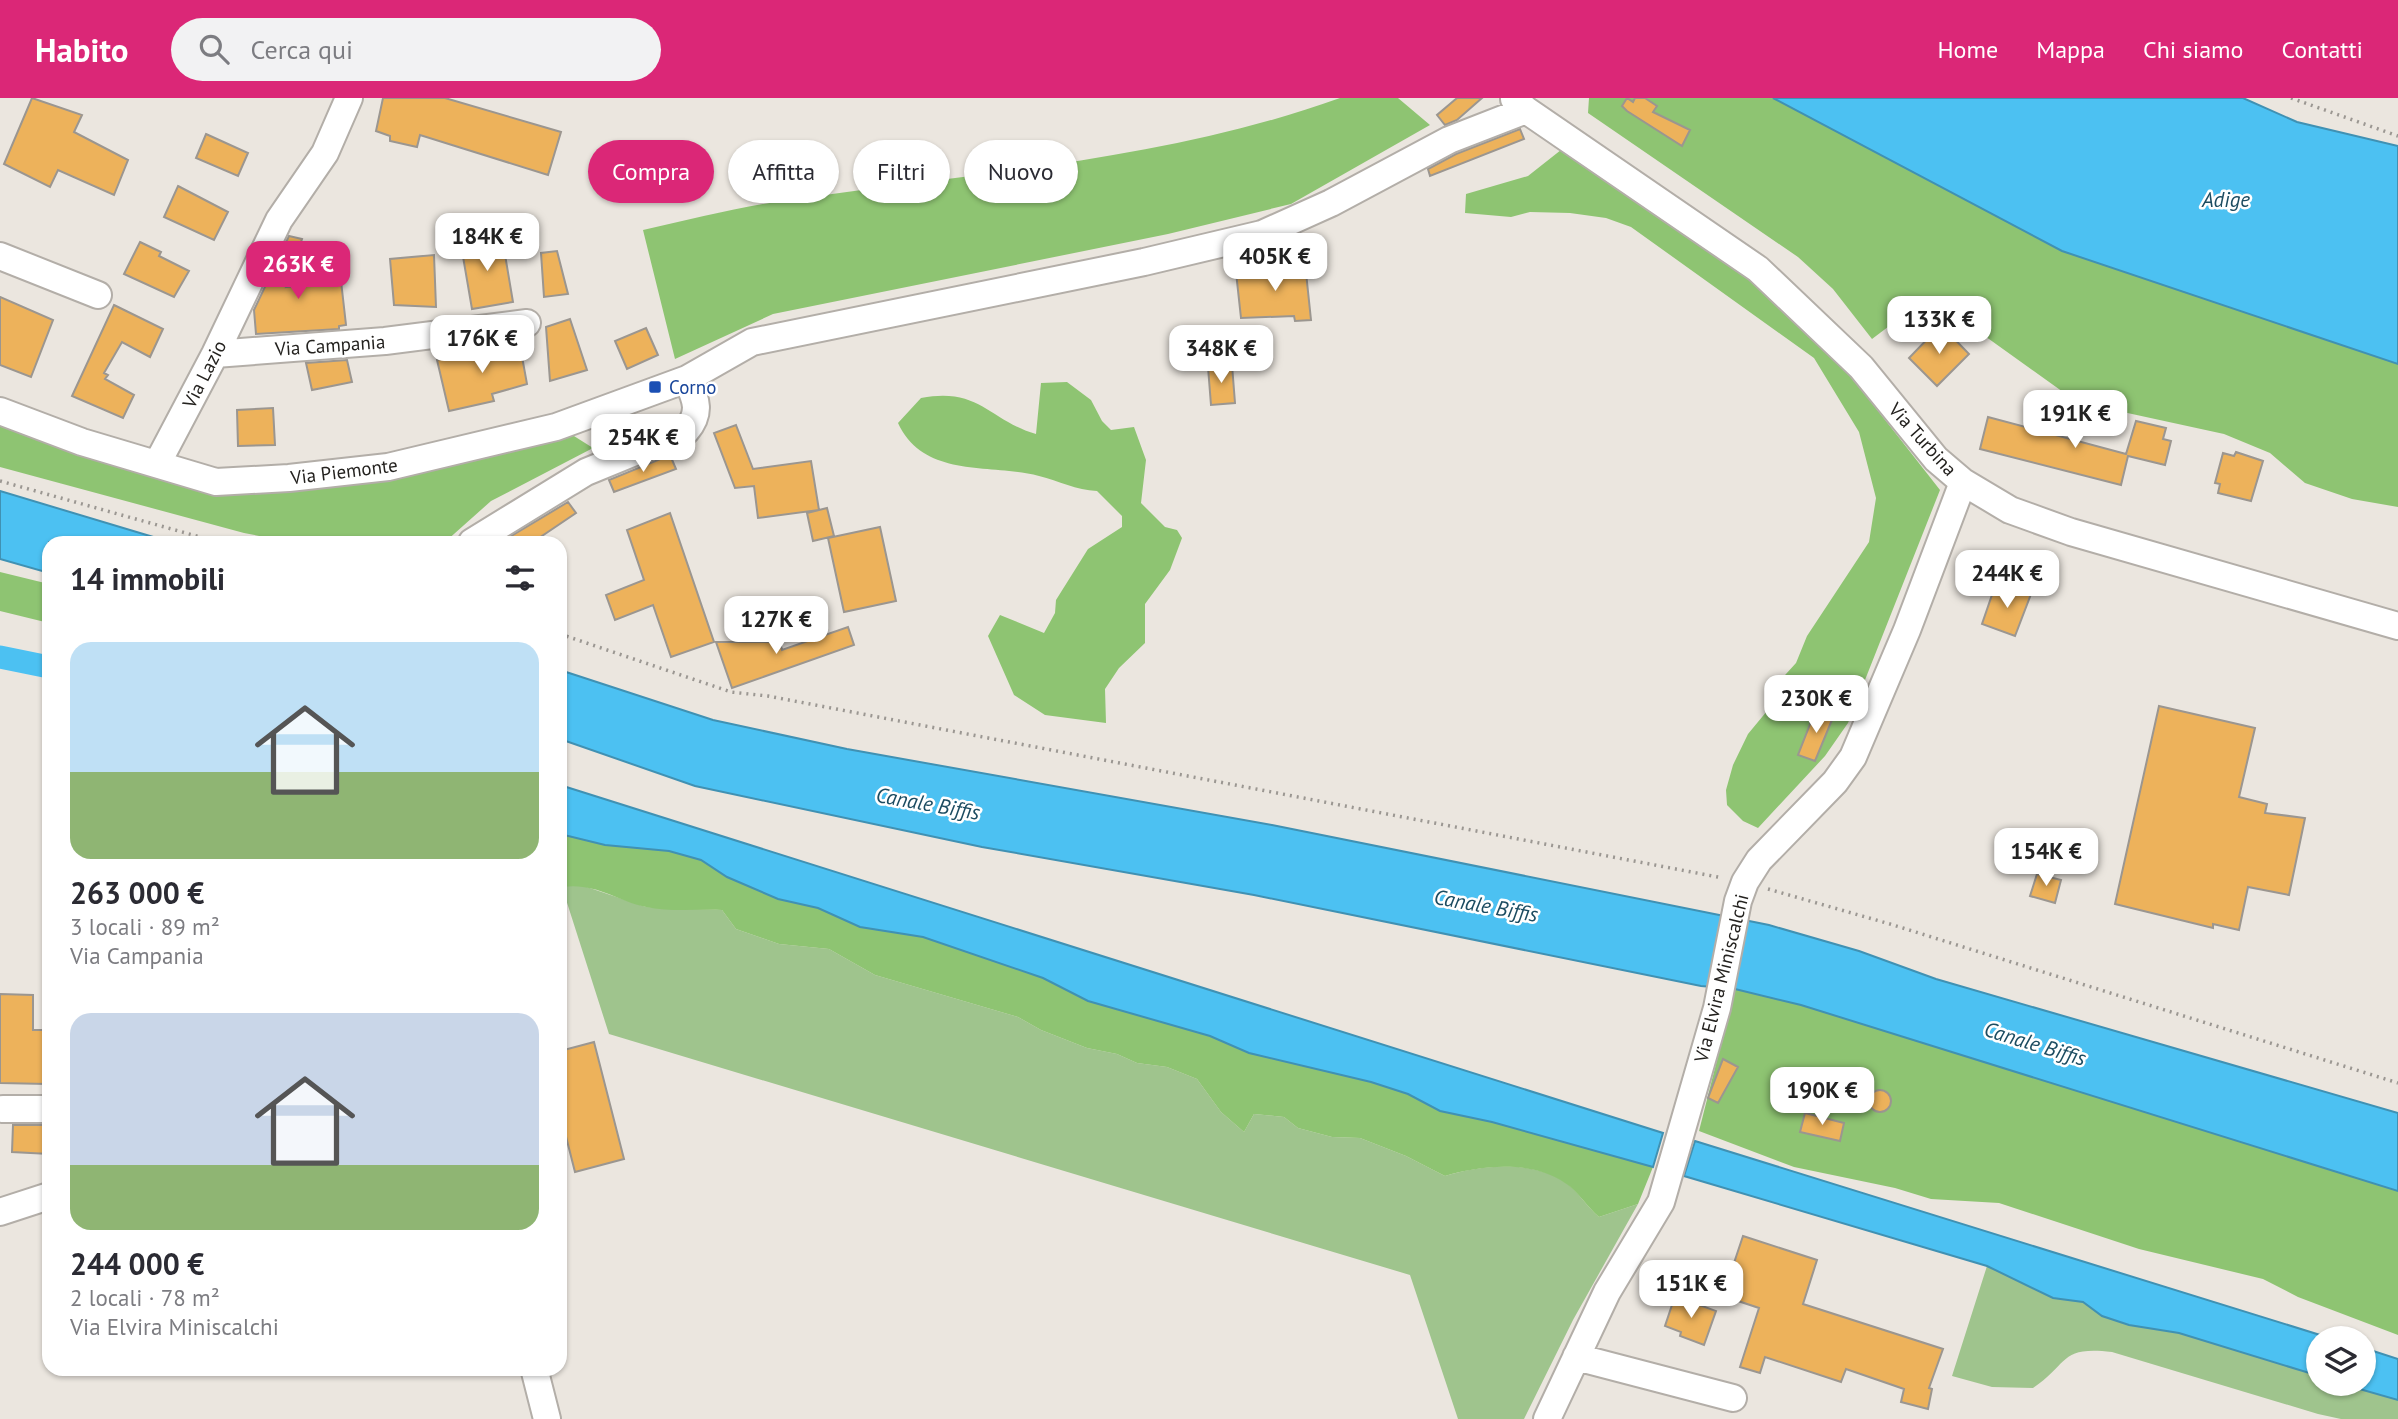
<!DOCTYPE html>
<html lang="it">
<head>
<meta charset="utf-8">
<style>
	:root { --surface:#fff; --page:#f2f2f3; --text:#2b2b33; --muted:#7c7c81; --accent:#db2777 }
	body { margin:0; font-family:"PT Sans",sans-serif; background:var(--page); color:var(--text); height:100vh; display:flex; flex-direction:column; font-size:26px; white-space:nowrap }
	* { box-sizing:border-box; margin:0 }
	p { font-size:23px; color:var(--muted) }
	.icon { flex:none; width:38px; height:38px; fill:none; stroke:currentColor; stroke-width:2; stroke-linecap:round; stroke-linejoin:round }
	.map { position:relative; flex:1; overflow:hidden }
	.side { position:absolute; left:42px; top:438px; width:525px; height:840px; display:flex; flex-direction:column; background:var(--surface); border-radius:21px; box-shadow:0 2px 5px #0004 }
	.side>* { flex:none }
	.hud { position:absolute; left:588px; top:42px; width:665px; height:63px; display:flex; gap:14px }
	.fabs { position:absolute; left:2306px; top:1228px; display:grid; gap:14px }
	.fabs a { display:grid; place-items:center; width:70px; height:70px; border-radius:50%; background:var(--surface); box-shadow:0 2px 5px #0004; font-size:35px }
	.price { position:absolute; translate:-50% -60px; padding:0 16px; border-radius:14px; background:#fff; color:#222; font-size:23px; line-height:46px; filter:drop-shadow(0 2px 4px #0008) }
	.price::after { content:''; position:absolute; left:50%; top:42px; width:21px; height:16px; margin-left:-10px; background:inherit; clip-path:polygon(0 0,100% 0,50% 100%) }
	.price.current { background:var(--accent); color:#fff }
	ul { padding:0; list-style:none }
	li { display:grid; align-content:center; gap:14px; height:371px; padding:0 28px }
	li span { display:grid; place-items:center; height:217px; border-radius:21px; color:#555 }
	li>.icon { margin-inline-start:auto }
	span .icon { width:126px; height:126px; fill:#fffc; stroke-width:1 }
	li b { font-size:30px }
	h2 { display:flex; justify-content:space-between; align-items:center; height:84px; padding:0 28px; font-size:30px }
	.tag { padding:0 24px; border-radius:32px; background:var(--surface); box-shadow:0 2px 5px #0004; font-size:24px; line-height:63px }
	.tag.current { background:var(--accent); color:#fff }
	header { display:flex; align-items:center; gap:42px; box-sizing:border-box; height:98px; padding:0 35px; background:var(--accent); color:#fff }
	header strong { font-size:33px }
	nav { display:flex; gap:38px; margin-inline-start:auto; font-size:24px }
	.search { width:490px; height:63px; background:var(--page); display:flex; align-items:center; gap:18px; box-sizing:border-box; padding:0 24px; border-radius:38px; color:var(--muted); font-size:26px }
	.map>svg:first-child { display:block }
	.green { fill:#9fc48d }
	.forest { fill:#8ec472 }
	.water { fill:#4cc1f2; stroke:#4091b3; stroke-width:2 }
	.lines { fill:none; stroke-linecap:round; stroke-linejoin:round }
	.canal { stroke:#4cc1f2; stroke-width:23 }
	.building { fill:#edb25b; stroke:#9b9690; stroke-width:2 }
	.minor-casing { stroke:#b3aea8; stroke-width:30 }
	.path { stroke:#9b9792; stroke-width:3.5; stroke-dasharray:2 5; stroke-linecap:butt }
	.minor { stroke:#fff; stroke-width:26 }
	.transit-dot { fill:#1a4fb4; stroke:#fff; stroke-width:2.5 }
	.labels { text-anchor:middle; stroke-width:5; stroke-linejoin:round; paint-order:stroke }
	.street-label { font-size:19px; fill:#24221f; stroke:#fff }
	.transit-label { font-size:19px; fill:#164399; stroke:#fff; text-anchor:start }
	.water-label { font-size:21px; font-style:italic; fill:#1c4c61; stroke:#fff }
</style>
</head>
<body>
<header>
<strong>Habito</strong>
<div class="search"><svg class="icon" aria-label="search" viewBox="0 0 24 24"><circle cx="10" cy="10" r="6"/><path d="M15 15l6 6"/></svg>Cerca qui</div>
<nav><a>Home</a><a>Mappa</a><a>Chi siamo</a><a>Contatti</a></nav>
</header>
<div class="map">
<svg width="2398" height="1321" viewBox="0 0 2398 1321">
	<rect width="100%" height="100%" fill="#ebe6df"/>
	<!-- green -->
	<path class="green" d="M 578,786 L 646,809 L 722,812 L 736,831 L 779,846 L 829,851 L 875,877 L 1018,919 L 1041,932 L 1087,950 L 1117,956 L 1137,965 L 1167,969 L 1197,981 L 1221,1014 L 1244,1034 L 1254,1016 L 1284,1019 L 1298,1030 L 1332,1039 L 1360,1040 L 1406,1058 L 1445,1078 C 1481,1067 1533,1062 1565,1084 C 1578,1093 1587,1109 1599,1119 L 1638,1106 L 1573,1222 L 1524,1321 L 1458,1321 L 1410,1177 L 609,936 L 562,789 Z
		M 1987,1168 L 2053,1200 L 2083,1204 L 2102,1218 L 2129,1227 L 2179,1235 L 2319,1278 L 2319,1286 L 2342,1286 L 2398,1302 L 2398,1321 L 2341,1321 L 2318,1316 L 2112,1254 C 2059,1248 2070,1265 2033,1290 L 1992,1289 L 1952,1278 Z"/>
	<!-- forest -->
	<path class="forest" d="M 1340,0 L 1398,0 L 1430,27 L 1291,106 L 1168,136 L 773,216 L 675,261 L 643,132 C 690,122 737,109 783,103 C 969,75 1162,64 1340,0 Z
		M 1589,0 L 1825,0 L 2398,255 L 2398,409 L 2352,401 L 2305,385 L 2270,355 L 2224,336 L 2077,304 L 1929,198 L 1872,241 L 1833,191 L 1798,159 L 1588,15 Z
		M 1566,48 L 1803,217 L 1940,392 L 1848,625 L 1825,658 L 1758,730 L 1743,723 L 1727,707 L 1726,692 L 1733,667 L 1748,636 L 1767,613 L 1767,597 L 1796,565 L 1807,538 L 1869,444 L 1876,400 L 1859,334 L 1814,260 L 1631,129 L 1606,120 L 1570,115 L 1530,114 L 1511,119 L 1465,115 L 1466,96 L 1528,78 Z
		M 1067,284 L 1091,302 L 1102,323 L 1111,332 L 1134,329 L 1146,362 L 1141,405 L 1165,429 L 1177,432 L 1182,440 L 1170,472 L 1145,506 L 1145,545 L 1119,570 L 1105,591 L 1106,625 L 1045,617 L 1014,597 L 988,538 L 1000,517 L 1044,535 L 1055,515 L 1056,502 L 1088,451 L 1122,429 L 1122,418 L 1097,393 C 1076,392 1059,383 1039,378 C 989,365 924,381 898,325 L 921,300 C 980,289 988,322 1036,336 L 1041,285 Z
		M 0,328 L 88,358 L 217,392 L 566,333 L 593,350 L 491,403 L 445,444 L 290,444 L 244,435 L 0,369 Z
		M 0,474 L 49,486 L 49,525 L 0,513 Z
		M 560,736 L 605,747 L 669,753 L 701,762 L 727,779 L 778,801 L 818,810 L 860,829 L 923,839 L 1043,880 L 1088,903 L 1210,938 L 1249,955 L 1371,984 L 1408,996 L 1440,1013 L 1492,1024 L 1653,1069 L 1638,1106 L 1599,1119 C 1587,1109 1578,1093 1565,1085 C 1533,1062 1481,1067 1445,1078 L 1406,1058 L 1360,1040 L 1332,1039 L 1298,1030 L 1284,1019 L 1254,1016 L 1244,1034 L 1221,1014 L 1197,981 L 1167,969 L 1137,965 L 1117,956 L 1087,950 L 1041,932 L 1018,919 L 875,877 L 829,851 L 779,846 L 736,831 L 722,812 C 698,811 669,814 646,809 C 615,802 595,784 562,789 Z
		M 1735,891 L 1801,907 L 2398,1093 L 2398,1237 L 2298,1199 L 2263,1181 L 2139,1151 L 1999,1105 L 1931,1101 L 1895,1090 L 1794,1069 L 1699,1033 Z"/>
	<!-- water -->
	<path class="water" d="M 1773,0 L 2243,0 L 2297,24 L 2398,48 L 2398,266 L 2062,153 Z
		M 0,393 L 170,444 L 49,444 L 49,475 L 0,461 Z
		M 560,572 L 713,622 L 847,651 L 1272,727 L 1769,827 L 1859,853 L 1936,881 L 2398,1015 L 2398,1093 L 1801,907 L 1735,891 L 1701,888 L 1254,797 L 982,749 L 695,688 L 560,641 Z
		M 560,687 L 1663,1035 L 1653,1069 L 1492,1024 L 1440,1013 L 1408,996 L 1371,984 L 1249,955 L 1210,938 L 1088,903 L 1043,880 L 923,839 L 860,829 L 818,810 L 778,801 L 727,779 L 701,762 L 669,753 L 605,747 L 560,736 Z
		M 1695,1043 L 2333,1241 L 2319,1241 L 2319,1278 L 2179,1235 L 2129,1227 L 2102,1218 L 2083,1204 L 2053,1200 L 1987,1168 L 1684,1078 Z
		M 2364,1250 L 2398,1261 L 2398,1302 L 2342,1286 L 2364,1286 Z"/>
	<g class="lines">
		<!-- canal -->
		<path class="canal" d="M 0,559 L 49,569"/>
	</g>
	<!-- building -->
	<path class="building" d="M 32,0 L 82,17 L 74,34 L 128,62 L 114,97 L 58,72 L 50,89 L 4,66 Z
		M 383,0 L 445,0 L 561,34 L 548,77 L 420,37 L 417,49 L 390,43 L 390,38 L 376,33 Z
		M 1457,0 L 1482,0 L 1457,22 L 1445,27 L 1437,17 Z
		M 1627,0 L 1633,4 L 1635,0 L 1645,0 L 1657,8 L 1653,14 L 1690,32 L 1682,48 L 1627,13 L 1622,8 Z
		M 1520,31 L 1524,41 L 1430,78 L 1428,71 L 1456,56 Z
		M 206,36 L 248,55 L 238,78 L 196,60 Z
		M 178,88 L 228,114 L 214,142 L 164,119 Z
		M 289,138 L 302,141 L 286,189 L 341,183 L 346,227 L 339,228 L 339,231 L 256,236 L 254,212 Z
		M 502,139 L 513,204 L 472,211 L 461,147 Z
		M 140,144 L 161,154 L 159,158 L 189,173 L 174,199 L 124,176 Z
		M 557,153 L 568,196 L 544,199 L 541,155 Z
		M 434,157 L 436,209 L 394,207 L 390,161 Z
		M 1305,165 L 1311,222 L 1295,223 L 1294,218 L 1241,220 L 1236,174 Z
		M 0,199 L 53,222 L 31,279 L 0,267 Z
		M 114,207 L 163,231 L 150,259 L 122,244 L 104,275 L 108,277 L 105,281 L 134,297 L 123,320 L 72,298 Z
		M 570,221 L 587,272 L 550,283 L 546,229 Z
		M 1941,227 L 1969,256 L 1937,288 L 1909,260 Z
		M 646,230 L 658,257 L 627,271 L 615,243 Z
		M 519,242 L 527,286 L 492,296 L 494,303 L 449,313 L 437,262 Z
		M 347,262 L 352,284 L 312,292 L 306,265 Z
		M 1232,267 L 1235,305 L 1211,307 L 1208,269 Z
		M 273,310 L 275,347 L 238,348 L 237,312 Z
		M 1988,319 L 2126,356 L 2136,323 L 2166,330 L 2163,341 L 2171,343 L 2165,367 L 2128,358 L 2121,387 L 1980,351 Z
		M 736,327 L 753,371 L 811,363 L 819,412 L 758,420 L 754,388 L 735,390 L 714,335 Z
		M 2236,354 L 2263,363 L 2251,403 L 2218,395 L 2220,386 L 2215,385 L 2223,355 L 2234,358 Z
		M 670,357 L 676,371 L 614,394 L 609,382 Z
		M 568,404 L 576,415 L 533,444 L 511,444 L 508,440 Z
		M 827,410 L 834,438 L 813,443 L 807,415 Z
		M 670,415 L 714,544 L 671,559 L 653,507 L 615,522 L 606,497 L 644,482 L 627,432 Z
		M 880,429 L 896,503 L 844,514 L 828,440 Z
		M 2004,486 L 2031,496 L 2015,538 L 1982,526 L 1993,494 L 2000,496 Z
		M 848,529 L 854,547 L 732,590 L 716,544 L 780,544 L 782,552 Z
		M 2159,608 L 2255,630 L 2239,699 L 2267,706 L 2265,715 L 2305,720 L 2289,797 L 2248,789 L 2239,832 L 2213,826 L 2213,830 L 2115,806 Z
		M 1816,611 L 1834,617 L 1815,663 L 1798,657 Z
		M 2037,776 L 2061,782 L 2055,805 L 2030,798 Z
		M 0,896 L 33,897 L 33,932 L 47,932 L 47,986 L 0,985 Z
		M 594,944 L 624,1061 L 575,1074 L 560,1015 L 560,953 Z
		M 1723,961 L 1738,969 L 1718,1005 L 1708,1000 Z
		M1869 1003a11 11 0 1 1 22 0a11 11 0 1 1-22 0Z
		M 1805,1015 L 1844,1025 L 1840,1043 L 1800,1034 Z
		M 13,1027 L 49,1027 L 49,1056 L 12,1054 Z
		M 1743,1138 L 1817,1162 L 1803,1206 L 1943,1251 L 1929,1290 L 1932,1291 L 1928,1311 L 1901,1304 L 1904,1291 L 1846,1271 L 1841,1284 L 1765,1259 L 1760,1275 L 1740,1269 L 1759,1210 L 1723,1198 Z
		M 1675,1198 L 1716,1213 L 1704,1247 L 1680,1238 L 1681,1234 L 1665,1228 Z"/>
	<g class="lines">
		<!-- minor casing -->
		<g class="minor-casing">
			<path id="minor" d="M 1514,1 L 1526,12 L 1758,171 L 1861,269 L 1936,361 L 1963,384 L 2010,412 L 2071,434 L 2398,528
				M 0,158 L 98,197
				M 215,256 L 385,243 L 527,225
				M 0,313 L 82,344 L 216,384 L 289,380 L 388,369 L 556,329 L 687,281 L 752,244 L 1144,164 L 1262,136 L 1331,105 L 1449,42 L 1526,12
				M 157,366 L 215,256 L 279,122 L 325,55 L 349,0
				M 472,444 L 586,374 L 686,333 C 702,314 696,302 687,281
				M 3,1011 L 49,1011
				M 0,1114 L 49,1098
				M 1576,1259 L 1733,1300
				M 534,1270 L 547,1321
				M 1547,1321 L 1607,1194 L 1661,1104 L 1717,910 L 1738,803 L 1745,784 L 1759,762 L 1835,684 L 1853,659 L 1907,532 L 1963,384"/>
		</g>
		<!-- path -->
		<path class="path" d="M 2291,0 L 2398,38
			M 0,383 L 218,444
			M 560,536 L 731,594 L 768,598 L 1723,780
			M 1768,791 L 1890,826 L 2398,985"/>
		<!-- minor -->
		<use href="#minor" class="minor"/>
	</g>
	<!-- markers -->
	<rect class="transit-dot" x="648" y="282" width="14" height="14" rx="3.5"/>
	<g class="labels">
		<!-- street labels -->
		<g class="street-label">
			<text transform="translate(330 247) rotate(-4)" y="7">Via Campania</text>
			<text transform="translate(204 276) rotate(-63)" y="7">Via Lazio</text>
			<text transform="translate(1923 341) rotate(48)" y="7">Via Turbina</text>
			<text transform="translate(344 373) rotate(-7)" y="7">Via Piemonte</text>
			<text transform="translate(1721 880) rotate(-76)" y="7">Via Elvira Miniscalchi</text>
		</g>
		<!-- transit labels -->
		<g class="transit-label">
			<text x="669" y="296">Corno</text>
		</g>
		<!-- water labels -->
		<g class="water-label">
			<text x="2226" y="109">Adige</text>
			<text transform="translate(928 706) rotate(10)" y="7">Canale Biffis</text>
			<text transform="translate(1486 808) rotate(10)" y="7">Canale Biffis</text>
			<text transform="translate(2035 946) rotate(17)" y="7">Canale Biffis</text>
		</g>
	</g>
</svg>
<div class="fabs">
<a><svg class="icon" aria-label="layers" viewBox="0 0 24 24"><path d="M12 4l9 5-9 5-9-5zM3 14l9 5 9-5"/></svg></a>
</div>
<b class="price" style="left:487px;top:175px">184K €</b>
<b class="price" style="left:1275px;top:195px">405K €</b>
<b class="price current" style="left:298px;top:203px">263K €</b>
<b class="price" style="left:1939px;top:258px">133K €</b>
<b class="price" style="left:482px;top:277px">176K €</b>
<b class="price" style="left:1221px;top:287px">348K €</b>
<b class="price" style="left:2075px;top:352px">191K €</b>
<b class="price" style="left:643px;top:376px">254K €</b>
<b class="price" style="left:2007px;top:512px">244K €</b>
<b class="price" style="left:776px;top:558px">127K €</b>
<b class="price" style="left:1816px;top:637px">230K €</b>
<b class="price" style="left:2046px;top:790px">154K €</b>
<b class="price" style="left:1822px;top:1029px">190K €</b>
<b class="price" style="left:1691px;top:1222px">151K €</b>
<div class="hud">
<a class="tag current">Compra</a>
<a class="tag">Affitta</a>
<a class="tag">Filtri</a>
<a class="tag">Nuovo</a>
</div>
<section class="side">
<h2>14 immobili<svg class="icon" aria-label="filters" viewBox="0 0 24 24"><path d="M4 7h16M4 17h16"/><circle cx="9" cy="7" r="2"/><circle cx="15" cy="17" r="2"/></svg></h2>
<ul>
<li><span style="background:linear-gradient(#bfe0f5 60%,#8fb573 0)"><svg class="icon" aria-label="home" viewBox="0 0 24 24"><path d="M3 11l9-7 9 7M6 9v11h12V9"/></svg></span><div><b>263 000 €</b><p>3 locali · 89 m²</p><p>Via Campania</p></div></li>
<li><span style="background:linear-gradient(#c9d6e8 70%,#8fb573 0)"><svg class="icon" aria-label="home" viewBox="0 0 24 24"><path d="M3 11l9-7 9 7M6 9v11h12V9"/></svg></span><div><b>244 000 €</b><p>2 locali · 78 m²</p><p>Via Elvira Miniscalchi</p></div></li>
</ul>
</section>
</div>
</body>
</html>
